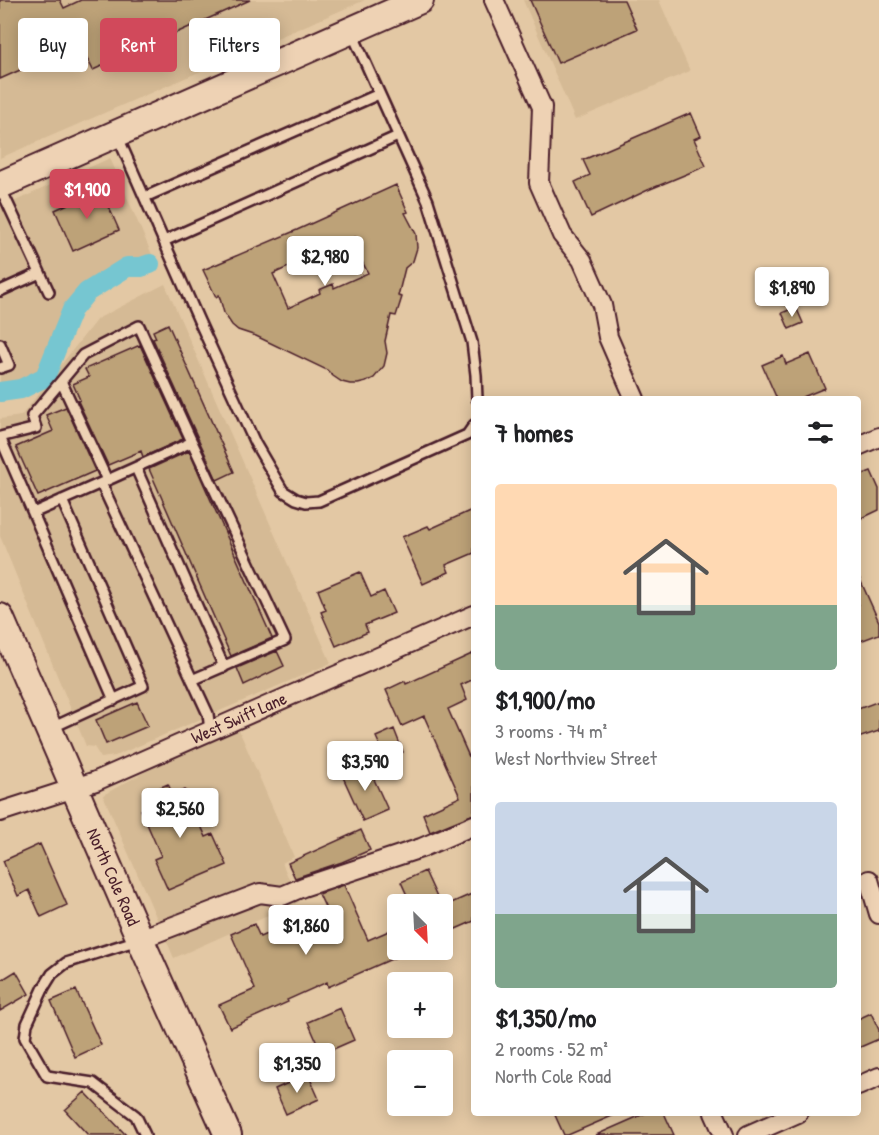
<!DOCTYPE html>
<html lang="en">
<head>
<meta charset="utf-8">
<style>
	:root { --surface:#fff; --page:#f6f6f6; --text:#202124; --muted:#757577; --accent:#d1495b }
	body { margin:0; font-family:"Patrick Hand",sans-serif; background:var(--page); color:var(--text); height:100vh; display:flex; flex-direction:column; font-size:22px; white-space:nowrap }
	* { box-sizing:border-box; margin:0 }
	p { font-size:20px; color:var(--muted) }
	.icon { flex:none; width:33px; height:33px; fill:none; stroke:currentColor; stroke-width:2; stroke-linecap:round; stroke-linejoin:round }
	.map { position:relative; flex:1; overflow:hidden }
	.details { position:absolute; left:471px; top:396px; width:390px; height:720px; display:flex; flex-direction:column; background:var(--surface); border-radius:6px; box-shadow:0 3px 15px #0003 }
	.details>* { flex:none }
	.guide { position:absolute; left:18px; top:18px; width:363px; height:54px; display:flex; gap:12px }
	.needle { width:39px; rotate:156deg }
	.buttons { position:absolute; left:387px; top:894px; display:grid; gap:12px }
	.buttons a { display:grid; place-items:center; width:66px; height:66px; border-radius:6px; background:var(--surface); box-shadow:0 3px 15px #0003; font-size:30px }
	.price { position:absolute; translate:-50% -51px; padding:0 14px; border-radius:6px; background:#fff; color:#222; font-size:20px; line-height:39px; filter:drop-shadow(0 2px 3px #0008) }
	.price::after { content:''; position:absolute; left:50%; top:36px; width:18px; height:14px; margin-left:-9px; background:inherit; clip-path:polygon(0 0,100% 0,50% 100%) }
	.price.selected { background:var(--accent); color:#fff }
	ul { padding:0; list-style:none }
	li { display:grid; align-content:center; gap:12px; height:318px; padding:0 24px }
	li span { display:grid; place-items:center; height:186px; border-radius:6px; color:#555 }
	li>.icon { margin-inline-start:auto }
	span .icon { width:108px; height:108px; fill:#fffc; stroke-width:1 }
	li b { font-size:26px }
	h2 { display:flex; justify-content:space-between; align-items:center; height:72px; padding:0 24px; font-size:26px }
	.pill { padding:0 21px; border-radius:6px; background:var(--surface); box-shadow:0 3px 15px #0003; font-size:21px; line-height:54px }
	.pill.selected { background:var(--accent); color:#fff }
	.map>svg:first-child { display:block }
	.built { fill:#d5ba95 }
	.lines { fill:none; stroke-linecap:round; stroke-linejoin:round }
	.canal { stroke:#76c6d1; stroke-width:20 }
	.building { fill:#bda278; stroke:#4a1f2b; stroke-width:1.5; fill-rule:evenodd }
	.lane-casing { stroke:#4a1f2b; stroke-width:14 }
	.street-casing { stroke:#4a1f2b; stroke-width:22 }
	.secondary-casing { stroke:#4a1f2b; stroke-width:30 }
	.lane { stroke:#eed2b4; stroke-width:9 }
	.street { stroke:#eed2b4; stroke-width:18 }
	.secondary { stroke:#eed2b4; stroke-width:26 }
	.labels { text-anchor:middle; stroke-width:4.5; stroke-linejoin:round; paint-order:stroke }
	.street-label { font-size:18px; fill:#4a1f2b; stroke:#eed2b4 }
</style>
</head>
<body>
<div class="map">
<svg width="879" height="1135" viewBox="0 0 879 1135">
	<rect width="100%" height="100%" fill="#e3c8a4"/>
	<filter id="ink" filterUnits="userSpaceOnUse"><feTurbulence type="fractalNoise" baseFrequency=".0167" numOctaves="2"/><feDisplacementMap in="SourceGraphic" scale="12" xChannelSelector="R" yChannelSelector="G"/><feConvolveMatrix kernelMatrix="1 2 1 2 8 2 1 2 1" color-interpolation-filters="sRGB"/></filter>
	<g filter="url(#ink)">
		<!-- built -->
		<path class="built" d="M 0,0 L 365,0 L 0,158 Z
			M 523,0 L 659,0 L 690,71 L 575,120 Z
			M 110,158 L 153,257 L 125,259 L 99,276 L 69,307 L 37,379 L 0,384 L 0,208 Z
			M 165,284 L 331,663 L 115,756 L 101,758 L 94,747 L 86,746 L 0,536 L 0,419 L 21,416 L 97,319 Z
			M 238,728 L 294,857 L 282,863 L 299,902 L 174,958 L 103,795 L 172,757 Z"/>
		<g class="lines">
			<!-- canal -->
			<path class="canal" d="M 0,392 L 21,389 L 45,377 L 72,310 L 87,292 L 127,267 L 141,267 L 150,264"/>
		</g>
		<!-- building -->
		<path class="building" d="M 0,0 L 60,0 L 64,8 L 81,0 L 250,0 L 93,70 L 87,58 L 63,69 L 56,54 L 0,79 Z
			M 530,0 L 624,0 L 637,29 L 558,63 Z
			M 691,113 L 701,136 L 694,139 L 706,166 L 648,190 L 591,217 L 575,182 L 590,175 L 583,160 Z
			M 396,185 L 408,212 L 405,213 L 416,234 L 417,248 L 413,261 L 405,268 L 398,296 L 402,297 L 396,316 L 391,315 L 385,341 L 387,353 L 384,366 L 374,378 L 366,382 L 358,384 L 350,384 L 342,382 L 333,376 L 327,370 L 256,336 L 238,330 L 232,325 L 224,313 L 219,295 L 216,297 L 203,270 L 297,230 ZM 355,237 L 358,254 L 368,273 L 334,288 L 333,284 L 319,290 L 320,293 L 288,308 L 273,274 Z
			M 101,189 L 119,230 L 73,251 L 55,210 Z
			M 796,307 L 803,323 L 789,329 L 782,313 Z
			M 168,324 L 234,472 L 217,480 L 153,339 L 156,338 L 153,331 Z
			M 140,345 L 183,439 L 143,457 L 141,451 L 108,465 L 78,401 L 80,400 L 73,384 L 89,377 L 85,369 Z
			M 810,354 L 825,388 L 798,399 L 777,399 L 762,365 L 783,356 L 786,364 Z
			M 66,407 L 95,471 L 38,496 L 16,447 L 53,431 L 46,415 Z
			M 189,451 L 272,638 L 231,656 L 149,469 Z
			M 871,471 L 879,489 L 879,510 L 858,520 L 858,476 Z
			M 474,509 L 474,553 L 446,565 L 449,572 L 423,584 L 402,537 L 428,526 L 430,529 Z
			M 360,572 L 371,597 L 384,591 L 394,613 L 365,625 L 368,632 L 336,646 L 321,612 L 326,610 L 318,590 Z
			M 858,575 L 879,622 L 879,634 L 858,642 Z
			M 277,651 L 284,666 L 244,685 L 237,668 Z
			M 474,653 L 474,679 L 461,685 L 467,700 L 448,709 L 474,768 L 474,814 L 430,832 L 423,814 L 460,797 L 424,716 L 402,726 L 386,690 L 405,681 L 406,684 Z
			M 879,701 L 879,731 L 858,738 L 858,709 Z
			M 137,702 L 148,726 L 106,744 L 96,720 Z
			M 394,729 L 403,752 L 386,759 L 376,737 Z
			M 367,764 L 388,810 L 363,821 L 342,775 Z
			M 168,784 L 173,795 L 185,790 L 206,837 L 213,834 L 227,865 L 168,890 L 154,859 L 161,856 L 141,810 L 153,805 L 147,793 Z
			M 361,830 L 370,850 L 342,862 L 295,878 L 288,863 Z
			M 40,844 L 67,905 L 41,917 L 29,890 L 18,896 L 3,861 Z
			M 425,871 L 440,904 L 411,904 L 401,882 Z
			M 344,885 L 368,940 L 398,927 L 398,950 L 412,950 L 328,987 L 327,982 L 287,1000 L 288,1002 L 230,1028 L 219,1005 L 255,989 L 231,934 L 254,924 L 260,937 L 325,907 L 319,894 Z
			M 474,893 L 474,921 L 442,935 L 442,907 Z
			M 16,971 L 29,994 L 0,1011 L 0,981 Z
			M 76,990 L 101,1045 L 75,1057 L 51,1001 Z
			M 340,1008 L 354,1040 L 322,1054 L 308,1022 Z
			M 871,1013 L 879,1030 L 879,1039 L 858,1048 L 858,1019 Z
			M 308,1074 L 319,1099 L 286,1114 L 275,1089 Z
			M 85,1092 L 126,1135 L 88,1135 L 65,1110 Z
			M 554,1113 L 619,1113 L 568,1135 L 564,1135 Z
			M 646,1113 L 664,1113 L 674,1135 L 596,1135 Z"/>
		<g class="lines">
			<!-- lane casing -->
			<g class="lane-casing">
				<path id="lane" d="M 352,33 L 428,201 L 472,342 L 476,375 L 477,399
					M 117,135 L 199,321 L 255,443 L 283,491 L 296,499 L 306,502 L 319,501 L 467,435 L 474,425
					M 0,187 L 49,292
					M 145,197 L 379,94
					M 164,241 L 398,136
					M 0,291 L 40,273
					M 0,344 L 9,365 L 0,368
					M 61,381 L 107,480
					M 0,437 L 33,513 L 101,483 L 208,714 L 210,730
					M 0,437 L 36,428 L 32,416 L 83,355 L 139,326 L 192,442
					M 136,468 L 224,667
					M 101,483 L 192,442 L 285,640 L 192,680
					M 33,513 L 114,700
					M 49,729 L 143,686 L 62,500
					M 138,940 L 66,963 L 52,974 L 44,987 L 27,1024 L 25,1038 L 47,1076 L 93,1083 L 136,1116 L 145,1135"/>
			</g>
			<!-- street casing -->
			<g class="street-casing">
				<path id="street" d="M 494,0 L 542,107 L 539,183 L 562,235 L 582,260 L 602,305 L 608,337 L 635,399
					M 858,446 L 879,437
					M 0,812 L 96,781 L 474,615
					M 869,880 L 879,914
					M 140,939 L 260,893 L 282,896 L 303,887 L 421,848 L 474,825
					M 858,1086 L 879,1077
					M 714,1113 L 724,1135
					M 748,1135 L 798,1113"/>
			</g>
			<!-- secondary casing -->
			<g class="secondary-casing">
				<path id="secondary" d="M 0,185 L 420,0
					M 0,617 L 140,939 L 228,1135"/>
			</g>
			<!-- lane -->
			<use href="#lane" class="lane"/>
			<!-- street -->
			<use href="#street" class="street"/>
			<!-- secondary -->
			<use href="#secondary" class="secondary"/>
		</g>
	</g>
	<g class="labels">
		<!-- street labels -->
		<g class="street-label">
			<text transform="translate(239 718) rotate(-24)" y="6">West Swift Lane</text>
			<text transform="translate(113 877) rotate(66)" y="6">North Cole Road</text>
		</g>
	</g>
</svg>
<div class="buttons">
<a><svg class="needle" viewBox="-14 -14 28 28"><path d="M0-13l5 13h-10z" fill="#e53935"/><path d="M0 13l5-13h-10z" fill="#757577"/></svg></a>
<a>+</a>
<a>−</a>
</div>
<b class="price selected" style="left:87px;top:220px">$1,900</b>
<b class="price" style="left:325px;top:287px">$2,980</b>
<b class="price" style="left:792px;top:318px">$1,890</b>
<b class="price" style="left:365px;top:792px">$3,590</b>
<b class="price" style="left:180px;top:839px">$2,560</b>
<b class="price" style="left:306px;top:956px">$1,860</b>
<b class="price" style="left:297px;top:1094px">$1,350</b>
<div class="guide">
<a class="pill">Buy</a>
<a class="pill selected">Rent</a>
<a class="pill">Filters</a>
</div>
<section class="details">
<h2>7 homes<svg class="icon" aria-label="filters" viewBox="0 0 24 24"><path d="M4 7h16M4 17h16"/><circle cx="9" cy="7" r="2"/><circle cx="15" cy="17" r="2"/></svg></h2>
<ul>
<li><span style="background:linear-gradient(#ffd9b3 65%,#7fa58c 0)"><svg class="icon" aria-label="home" viewBox="0 0 24 24"><path d="M3 11l9-7 9 7M6 9v11h12V9"/></svg></span><div><b>$1,900/mo</b><p>3 rooms · 74 m²</p><p>West Northview Street</p></div></li>
<li><span style="background:linear-gradient(#c9d6e8 60%,#7fa58c 0)"><svg class="icon" aria-label="home" viewBox="0 0 24 24"><path d="M3 11l9-7 9 7M6 9v11h12V9"/></svg></span><div><b>$1,350/mo</b><p>2 rooms · 52 m²</p><p>North Cole Road</p></div></li>
</ul>
</section>
</div>
</body>
</html>
